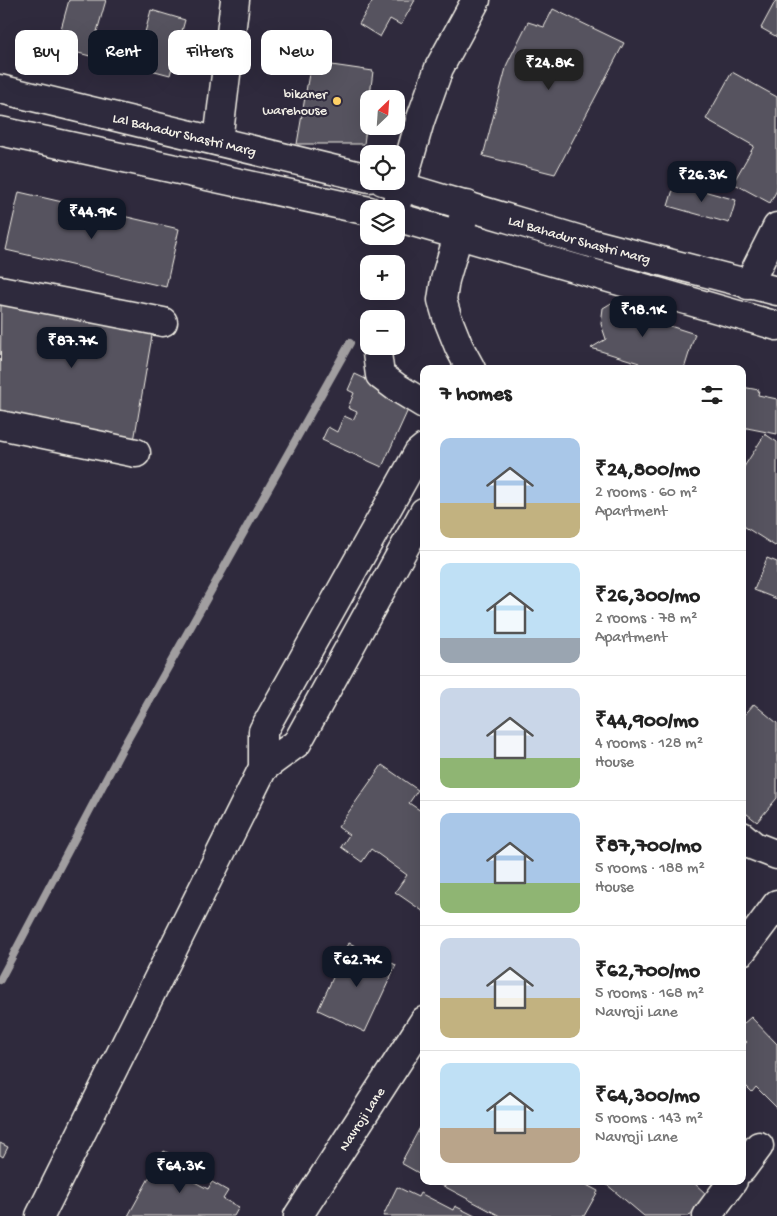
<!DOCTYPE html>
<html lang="en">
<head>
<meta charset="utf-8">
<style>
	:root { --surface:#fff; --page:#f2f2f2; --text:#222; --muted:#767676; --line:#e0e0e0; --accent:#111827 }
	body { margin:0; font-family:"Gochi Hand",sans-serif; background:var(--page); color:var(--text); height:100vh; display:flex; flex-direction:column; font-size:19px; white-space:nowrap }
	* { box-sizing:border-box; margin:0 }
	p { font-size:16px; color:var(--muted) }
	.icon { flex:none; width:28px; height:28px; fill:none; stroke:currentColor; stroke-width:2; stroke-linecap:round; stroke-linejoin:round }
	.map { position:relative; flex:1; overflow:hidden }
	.sheet { position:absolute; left:420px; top:365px; width:326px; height:820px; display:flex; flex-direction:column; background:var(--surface); border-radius:10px; box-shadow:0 5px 20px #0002 }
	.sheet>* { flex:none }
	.banner { position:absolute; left:15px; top:30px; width:330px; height:45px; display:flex; gap:10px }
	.needle { width:32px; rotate:25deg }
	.buttons { position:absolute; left:360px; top:90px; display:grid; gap:10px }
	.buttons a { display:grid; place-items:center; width:45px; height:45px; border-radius:10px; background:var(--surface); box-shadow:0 5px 20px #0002; font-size:25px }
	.price { position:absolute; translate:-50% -42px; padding:0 11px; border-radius:10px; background:var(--accent); color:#fff; font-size:16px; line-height:32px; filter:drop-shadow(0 1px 2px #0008) }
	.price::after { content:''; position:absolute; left:50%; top:30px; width:15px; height:11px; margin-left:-8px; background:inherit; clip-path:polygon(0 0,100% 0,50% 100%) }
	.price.selected { background:#222; color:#fff }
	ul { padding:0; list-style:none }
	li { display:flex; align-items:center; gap:15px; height:125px; padding:0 20px }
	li+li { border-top:1px solid var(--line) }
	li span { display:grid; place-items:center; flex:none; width:140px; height:100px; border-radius:10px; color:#555 }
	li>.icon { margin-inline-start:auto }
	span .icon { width:60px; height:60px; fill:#fffc; stroke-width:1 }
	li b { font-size:21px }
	h2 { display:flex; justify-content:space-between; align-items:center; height:60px; padding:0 20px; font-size:21px }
	.pill { padding:0 18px; border-radius:10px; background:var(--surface); box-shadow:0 5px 20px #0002; font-size:18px; line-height:45px }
	.pill.selected { background:var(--accent); color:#fff }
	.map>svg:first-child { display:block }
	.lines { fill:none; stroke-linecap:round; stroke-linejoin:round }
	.stream { stroke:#a19ea0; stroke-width:8 }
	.building { fill:#56525f; stroke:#f4f1e8 }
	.minor-casing { stroke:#f4f1e8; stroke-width:31 }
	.major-casing { stroke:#f4f1e8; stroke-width:31 }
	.minor { stroke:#2f2a3d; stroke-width:28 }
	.major { stroke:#2f2a3d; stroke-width:28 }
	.poi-dot { fill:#ffd166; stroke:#2f2a3d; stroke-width:2 }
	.labels { text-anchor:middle; stroke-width:4.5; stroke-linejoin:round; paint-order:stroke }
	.poi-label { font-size:14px; fill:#f4f1e8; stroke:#2f2a3d; text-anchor:end }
	.street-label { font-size:14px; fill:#f4f1e8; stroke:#2f2a3d }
</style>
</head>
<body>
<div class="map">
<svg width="777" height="1216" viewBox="0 0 777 1216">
	<rect width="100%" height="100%" fill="#2f2a3d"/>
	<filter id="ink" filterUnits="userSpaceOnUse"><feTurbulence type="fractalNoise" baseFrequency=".02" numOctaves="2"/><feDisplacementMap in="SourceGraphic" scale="10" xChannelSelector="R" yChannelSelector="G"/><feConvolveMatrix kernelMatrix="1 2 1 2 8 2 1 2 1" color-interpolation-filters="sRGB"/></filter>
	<g filter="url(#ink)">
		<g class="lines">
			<!-- stream -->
			<path class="stream" d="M 0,980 L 121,751 L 350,343"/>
		</g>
		<!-- building -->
		<path class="building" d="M 69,0 L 106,0 L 90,56 L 56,47 Z
			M 373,0 L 415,0 L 401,25 L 390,19 L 380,37 L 359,24 Z
			M 776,0 L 777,0 L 777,37 L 761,28 Z
			M 553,9 L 624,43 L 555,174 L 483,156 L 507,64 L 528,22 L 544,27 Z
			M 151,10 L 185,20 L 170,75 L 136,66 Z
			M 311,62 L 373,71 L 364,144 L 297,144 Z
			M 732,72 L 777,97 L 777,190 L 770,203 L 733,183 L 754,146 L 706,119 Z
			M 675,183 L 736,200 L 729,223 L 668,206 Z
			M 19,192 L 179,229 L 166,287 L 6,250 Z
			M 1,298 L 154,324 L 134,441 L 0,418 Z
			M 626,300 L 648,308 L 645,318 L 695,334 L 684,369 L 637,369 L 639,363 L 591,348 L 606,339 L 601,324 L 603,308 L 613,302 Z
			M 355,374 L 412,401 L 382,467 L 322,440 L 328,427 L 337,432 L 344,416 L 353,420 L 357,412 L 348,408 L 354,393 L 348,390 Z
			M 742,387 L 759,390 L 758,395 L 777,399 L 777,434 L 742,427 Z
			M 765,434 L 777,442 L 777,544 L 775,546 L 742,525 L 742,470 Z
			M 767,558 L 777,562 L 777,599 L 754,590 Z
			M 754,704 L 777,723 L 777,798 L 757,822 L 742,810 L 742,718 Z
			M 382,765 L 418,790 L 409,803 L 424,813 L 424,912 L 395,892 L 407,875 L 371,849 L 362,862 L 341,847 L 349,835 L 338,827 Z
			M 349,943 L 396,965 L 365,1032 L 318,1010 Z
			M 751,1017 L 777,1044 L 777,1108 L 756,1087 L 752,1092 L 742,1082 L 742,1047 L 747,1042 L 742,1037 L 742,1025 Z
			M 424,1120 L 424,1176 L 401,1163 Z
			M 0,1143 L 8,1147 L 3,1157 L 0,1155 Z
			M 164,1151 L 185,1162 L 179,1174 L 208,1189 L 212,1182 L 228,1191 L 223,1199 L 239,1207 L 234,1216 L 128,1216 Z
			M 434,1181 L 579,1181 L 598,1191 L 584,1216 L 500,1216 Z
			M 609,1181 L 692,1181 L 707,1195 L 689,1216 L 644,1216 L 606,1184 Z
			M 397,1187 L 418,1197 L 420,1193 L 453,1210 L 455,1206 L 475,1216 L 383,1216 Z"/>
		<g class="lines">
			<!-- minor casing -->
			<g class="minor-casing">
				<g id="minor">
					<path d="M 218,141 L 235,0"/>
					<path d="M 467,205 L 445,280 L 442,300 L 447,317 L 459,347 L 471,369"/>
					<path d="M 395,209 L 420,121 L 439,68 L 476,0"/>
					<path d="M 748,285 L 777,227"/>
					<path d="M 0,290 L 163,322"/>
					<path d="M 376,346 L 380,375 L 396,387 L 424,404"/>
					<path d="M 0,425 L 136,453"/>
					<path d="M 263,768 L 297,743 L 424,512"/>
					<path d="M 742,836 L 754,846 L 777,855"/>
					<path d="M 742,951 L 777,904"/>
					<path d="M 742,1169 L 759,1146"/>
					<path d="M 40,1216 L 263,768 L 263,731 L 418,453 L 424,448"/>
					<path id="s1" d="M 298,1216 L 424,1021"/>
					<path d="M 707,1216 L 733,1181"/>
				</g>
			</g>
			<!-- major casing -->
			<g class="major-casing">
				<g id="major">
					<path id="s2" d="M 0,89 L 369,178"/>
					<path d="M 0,131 L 369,211"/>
					<path id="s3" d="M 383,181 L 587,242 L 777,291"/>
					<path d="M 396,217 L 777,326"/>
				</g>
			</g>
			<!-- minor -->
			<use href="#minor" class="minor"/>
			<!-- major -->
			<use href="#major" class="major"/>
		</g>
	</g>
	<!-- markers -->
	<circle class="poi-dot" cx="337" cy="101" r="5"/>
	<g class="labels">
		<!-- poi labels -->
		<g class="poi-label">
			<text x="327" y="98">bikaner<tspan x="327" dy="16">warehouse</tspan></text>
		</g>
		<!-- street labels -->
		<g class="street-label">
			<text dy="5" stroke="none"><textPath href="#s2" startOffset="190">Lal Bahadur Shastri Marg</textPath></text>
			<text dy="5" stroke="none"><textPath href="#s3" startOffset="205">Lal Bahadur Shastri Marg</textPath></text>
			<text dy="5" stroke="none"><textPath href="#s1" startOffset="116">Navroji Lane</textPath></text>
		</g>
	</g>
</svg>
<div class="buttons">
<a><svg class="needle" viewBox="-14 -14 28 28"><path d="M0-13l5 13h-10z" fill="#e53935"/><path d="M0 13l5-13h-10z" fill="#767676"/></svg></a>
<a><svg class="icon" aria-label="locate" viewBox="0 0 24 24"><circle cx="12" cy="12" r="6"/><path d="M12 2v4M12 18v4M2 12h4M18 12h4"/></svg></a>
<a><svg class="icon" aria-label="layers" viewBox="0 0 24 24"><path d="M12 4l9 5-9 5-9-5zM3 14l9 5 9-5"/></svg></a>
<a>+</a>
<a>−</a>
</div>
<b class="price selected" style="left:549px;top:91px">₹24.8K</b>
<b class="price" style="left:702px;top:203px">₹26.3K</b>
<b class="price" style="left:92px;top:240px">₹44.9K</b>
<b class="price" style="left:643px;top:338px">₹18.1K</b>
<b class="price" style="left:72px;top:369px">₹87.7K</b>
<b class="price" style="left:357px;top:988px">₹62.7K</b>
<b class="price" style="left:180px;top:1194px">₹64.3K</b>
<div class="banner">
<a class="pill">Buy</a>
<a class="pill selected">Rent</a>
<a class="pill">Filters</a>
<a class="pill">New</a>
</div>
<section class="sheet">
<h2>7 homes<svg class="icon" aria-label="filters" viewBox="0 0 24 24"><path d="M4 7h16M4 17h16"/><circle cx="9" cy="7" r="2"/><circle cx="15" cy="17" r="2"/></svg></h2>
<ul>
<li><span style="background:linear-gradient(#a9c7e8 65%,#c2b280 0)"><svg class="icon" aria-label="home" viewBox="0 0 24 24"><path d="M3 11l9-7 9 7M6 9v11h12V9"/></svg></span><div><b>₹24,800/mo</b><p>2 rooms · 60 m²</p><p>Apartment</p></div></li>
<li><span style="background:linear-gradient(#bfe0f5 75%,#9aa5b1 0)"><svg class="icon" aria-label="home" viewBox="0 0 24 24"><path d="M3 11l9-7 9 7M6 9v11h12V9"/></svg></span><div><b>₹26,300/mo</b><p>2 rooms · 78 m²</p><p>Apartment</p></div></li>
<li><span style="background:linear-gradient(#c9d6e8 70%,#8fb573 0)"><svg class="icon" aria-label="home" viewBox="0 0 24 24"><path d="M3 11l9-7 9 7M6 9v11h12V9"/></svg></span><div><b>₹44,900/mo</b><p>4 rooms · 128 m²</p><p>House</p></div></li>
<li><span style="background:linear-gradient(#a9c7e8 70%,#8fb573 0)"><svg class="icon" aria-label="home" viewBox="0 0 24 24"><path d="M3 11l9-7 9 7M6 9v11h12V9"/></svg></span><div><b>₹87,700/mo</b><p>5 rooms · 188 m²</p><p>House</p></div></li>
<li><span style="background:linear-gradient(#c9d6e8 60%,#c2b280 0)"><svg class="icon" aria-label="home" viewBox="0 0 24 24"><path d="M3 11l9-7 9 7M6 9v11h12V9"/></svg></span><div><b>₹62,700/mo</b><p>5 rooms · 168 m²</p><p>Navroji Lane</p></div></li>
<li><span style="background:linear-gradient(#bfe0f5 65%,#b9a48a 0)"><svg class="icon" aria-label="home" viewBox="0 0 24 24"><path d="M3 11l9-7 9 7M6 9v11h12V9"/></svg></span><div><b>₹64,300/mo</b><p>5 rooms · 143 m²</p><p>Navroji Lane</p></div></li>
</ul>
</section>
</div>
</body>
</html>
